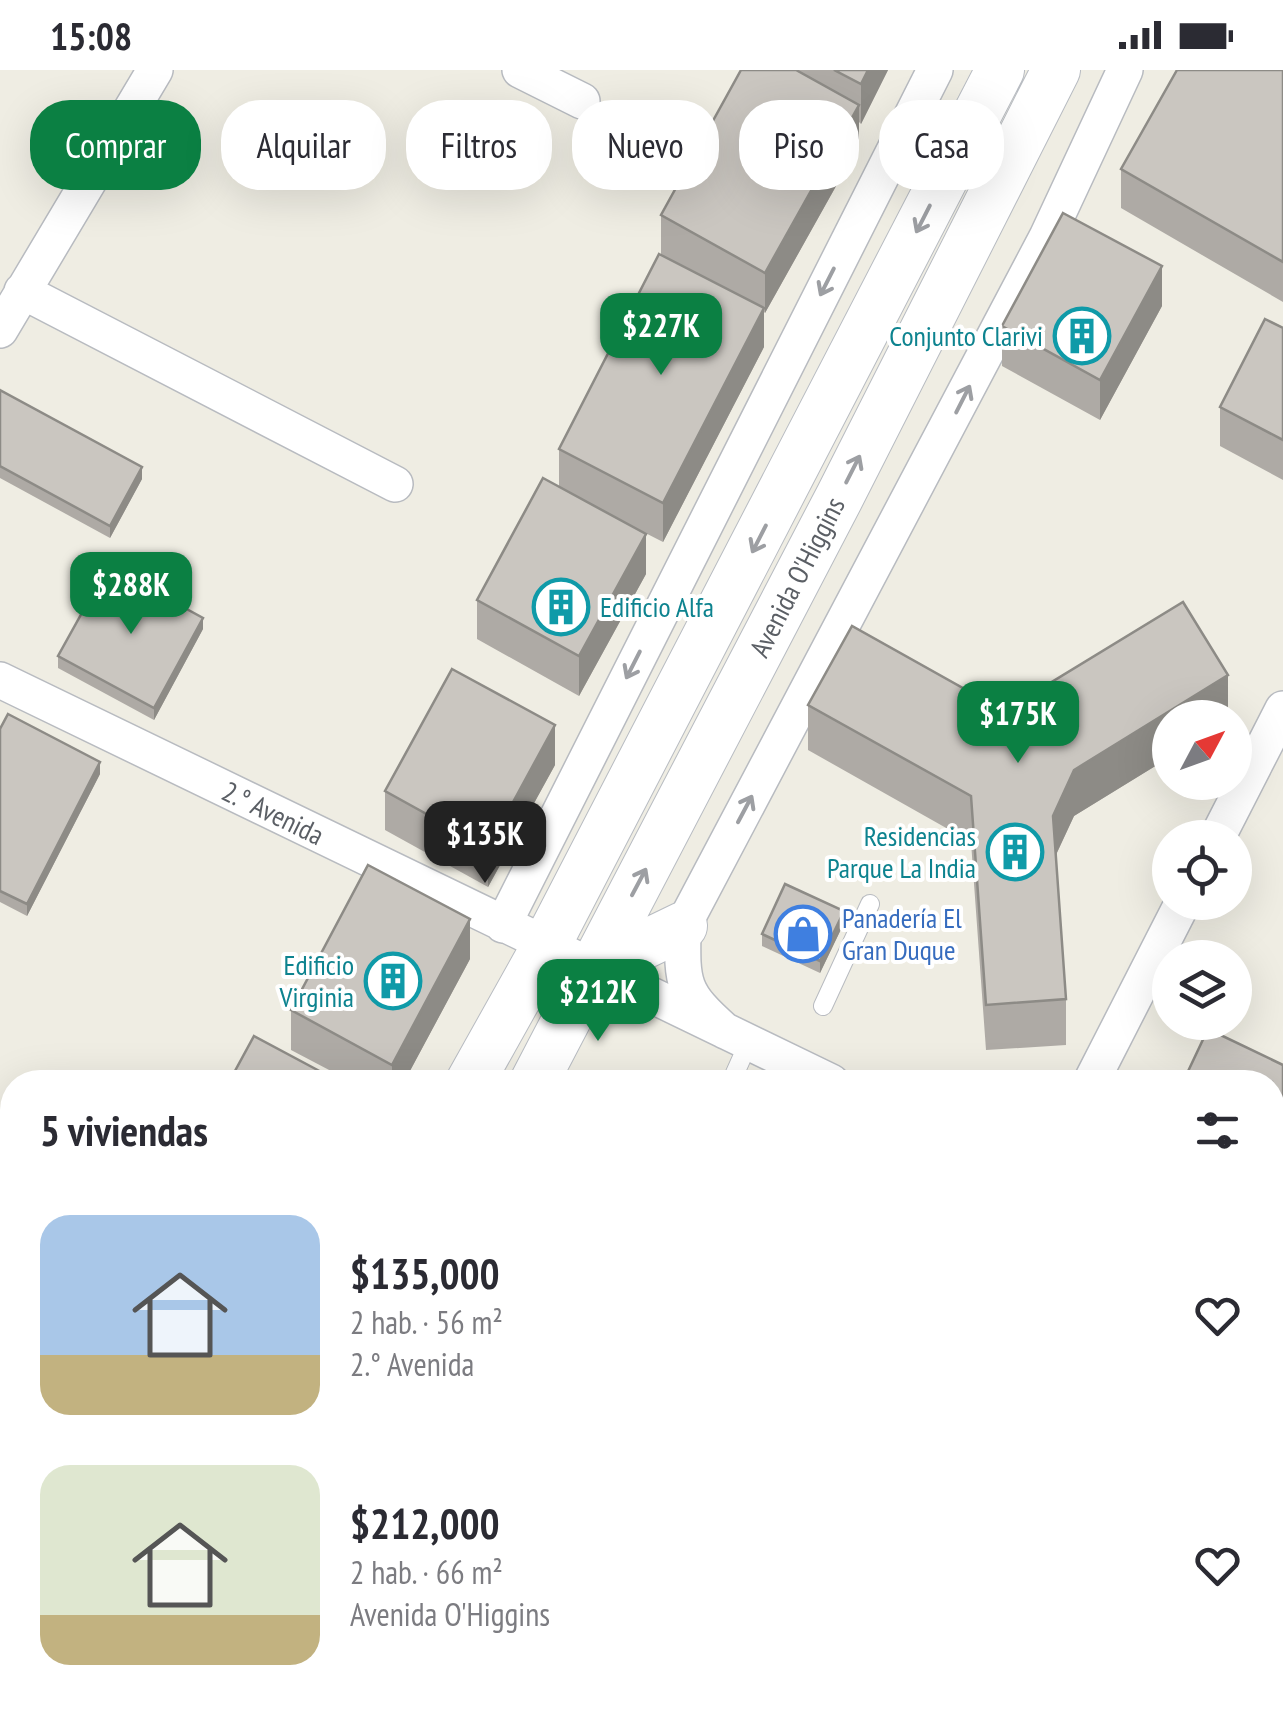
<!DOCTYPE html>
<html lang="es">
<head>
<meta charset="utf-8">
<style>
	:root { --surface:#fff; --page:#f2f2f3; --text:#2b2b33; --muted:#7c7c81; --accent:#0b8043 }
	body { margin:0; font-family:"PT Sans Narrow",sans-serif; background:var(--page); color:var(--text); height:100vh; display:flex; flex-direction:column; font-size:38px; white-space:nowrap }
	* { box-sizing:border-box; margin:0 }
	p { font-size:32px; color:var(--muted) }
	.icon { flex:none; width:55px; height:55px; fill:none; stroke:currentColor; stroke-width:2; stroke-linecap:round; stroke-linejoin:round }
	.map { position:relative; flex:1; overflow:hidden }
	.details { position:absolute; left:0px; top:1000px; width:1285px; height:642px; display:flex; flex-direction:column; background:var(--surface); border-radius:40px 40px 0 0; box-shadow:0 10px 40px #0002 }
	.details>* { flex:none }
	.banner { position:absolute; left:30px; top:30px; width:1225px; height:90px; display:flex; gap:20px }
	.needle { width:65px; rotate:49deg }
	.fabs { position:absolute; left:1152px; top:630px; display:grid; gap:20px }
	.fabs a { display:grid; place-items:center; width:100px; height:100px; border-radius:50%; background:var(--surface); box-shadow:0 10px 40px #0002; font-size:50px }
	.price { position:absolute; translate:-50% -85px; padding:0 22px; border-radius:20px; background:var(--accent); color:#fff; font-size:32px; line-height:65px; filter:drop-shadow(0 2px 5px #0008) }
	.price::after { content:''; position:absolute; left:50%; top:60px; width:30px; height:22px; margin-left:-15px; background:inherit; clip-path:polygon(0 0,100% 0,50% 100%) }
	.price.active { background:#222; color:#fff }
	ul { padding:0; list-style:none }
	li { display:flex; align-items:center; gap:30px; height:250px; padding:0 40px }
	li span { display:grid; place-items:center; flex:none; width:280px; height:200px; border-radius:30px; color:#555 }
	li>.icon { margin-inline-start:auto }
	span .icon { width:120px; height:120px; fill:#fffc; stroke-width:1 }
	li b { font-size:42px }
	h2 { display:flex; justify-content:space-between; align-items:center; height:120px; padding:0 40px; font-size:42px }
	.pill { padding:0 35px; border-radius:40px; background:var(--surface); box-shadow:0 10px 40px #0002; font-size:35px; line-height:90px }
	.pill.active { background:var(--accent); color:#fff }
	.status { display:flex; justify-content:space-between; align-items:center; height:70px; padding:0 50px; background:var(--surface); direction:ltr }
	.status svg { height:28px; fill:currentColor }
	.map>svg:first-child { display:block }
	.green { fill:#bde8bf }
	.lines { fill:none; stroke-linecap:round; stroke-linejoin:round }
	.lane-casing { stroke:#b8bbc0; stroke-width:20 }
	.street-casing { stroke:#b8bbc0; stroke-width:38 }
	.secondary-casing { stroke:#b8bcc2; stroke-width:50 }
	.lane { stroke:#fff; stroke-width:18 }
	.street { stroke:#fff; stroke-width:35 }
	.secondary { stroke:#fff; stroke-width:48 }
	.wall { fill:#aeaaa5 }
	.shaded-wall { fill:#8d8b86 }
	.building { fill:#cac6c0; stroke:#8d8b86; stroke-width:2.5 }
	.oneway { stroke:#9d9fa3 }
	.labels { text-anchor:middle; stroke-width:8; stroke-linejoin:round; paint-order:stroke }
	.culture-label { font-size:28px; fill:#0d838f; stroke:#fff; text-anchor:end }
	.street-label { font-size:28px; fill:#5b5f65; stroke:#fff }
	.shop-label { font-size:28px; fill:#366cbe; stroke:#fff; text-anchor:start }
</style>
</head>
<body>
<div class="status"><b>15:08</b><svg viewBox="0 0 49 12"><path d="M0 12V9h3v3zM5 12V6h3v6zM10 12V3h3v9zM15 12V0h3v12zM26 1h20v11H26zM47 4h2v5h-2z"/></svg></div>
<div class="map">
<svg width="1283" height="1641" viewBox="0 0 1283 1641">
	<rect width="100%" height="100%" fill="#efede3"/>
	<!-- green -->
	<path class="green" d="M 12,1123 L 12,1332 L 0,1338 L 0,1147 Z"/>
	<g class="lines">
		<!-- lane casing -->
		<g class="lane-casing">
			<path id="lane" d="M 823,936 L 870,834
				M 731,1012 L 748,974
				M 387,1630 L 395,1641
				M 202,1641 L 240,1630"/>
		</g>
		<!-- street casing -->
		<g class="street-casing">
			<path id="street" d="M 520,0 L 582,31
				M 22,221 L 395,414
				M 0,260 L 155,0
				M 0,610 L 831,1012
				M 1217,768 L 1283,639
				M 503,855 L 935,0
				M 725,961 C 681,922 682,914 683,856 L 1047,167 L 1125,0
				M 1091,1012 L 1183,832
				M 1272,1238 L 1283,1244
				M 797,1630 L 800,1641"/>
		</g>
		<!-- secondary casing -->
		<g class="secondary-casing">
			<path id="secondary" d="M 594,899 L 683,856
				M 470,1012 L 546,876 L 1000,0
				M 534,1012 L 840,426 L 1056,0
				M 0,1368 L 12,1363
				M 0,1466 L 12,1470
				M 0,1552 L 10,1576 L 13,1641
				M 1272,1606 L 1283,1607
				M 120,1641 L 138,1630"/>
		</g>
		<!-- lane -->
		<use href="#lane" class="lane"/>
		<!-- street -->
		<use href="#street" class="street"/>
		<!-- secondary -->
		<use href="#secondary" class="secondary"/>
	</g>
	<!-- wall -->
	<path class="wall" d="M 741,0 L 888,0 L 861,54 L 859,52 L 859,75 L 765,243 L 764,242 L 764,277 L 663,472 L 618,449 L 646,504 L 579,626 L 477,569 L 477,530 L 559,416 L 559,379 L 661,184 L 661,145 Z
		M 1283,0 L 1283,232 L 1121,138 L 1121,99 Z
		M 1162,236 L 1100,350 L 1002,296 L 1002,256 Z
		M 1283,258 L 1283,410 L 1220,376 L 1220,337 Z
		M 0,320 L 142,409 L 110,468 L 0,408 Z
		M 203,559 L 154,650 L 58,598 L 58,586 Z
		M 808,635 L 1228,648 L 1170,648 L 1170,687 L 1074,746 L 1056,785 L 1066,929 L 1066,975 L 986,980 L 971,772 L 808,680 Z
		M 0,659 L 100,704 L 27,846 L 0,832 Z
		M 555,695 L 488,817 L 385,760 L 385,721 Z
		M 844,853 L 820,903 L 762,876 L 762,864 Z
		M 470,889 L 404,1012 L 352,1012 L 291,980 L 291,940 Z
		M 1283,995 L 1283,1193 L 1272,1188 L 1272,1012 Z
		M 1283,1311 L 1283,1482 L 1272,1482 L 1272,1313 Z"/>
	<!-- shaded-wall -->
	<path class="shaded-wall" d="M 868,0 L 888,0 L 861,54 L 861,14 Z
		M 859,35 L 859,75 L 765,243 L 765,203 Z
		M 1162,196 L 1162,236 L 1100,350 L 1100,310 Z
		M 764,238 L 764,277 L 663,472 L 663,433 Z
		M 142,397 L 142,409 L 110,468 L 110,456 Z
		M 646,464 L 646,504 L 579,626 L 579,586 Z
		M 203,548 L 203,559 L 154,650 L 154,638 Z
		M 1228,605 L 1228,648 L 1170,648 L 1170,687 L 1074,746 L 1053,791 L 1053,746 L 1074,700 Z
		M 555,655 L 555,695 L 488,817 L 488,778 Z
		M 100,692 L 100,704 L 27,846 L 27,834 Z
		M 844,841 L 844,853 L 820,903 L 820,891 Z
		M 470,849 L 470,889 L 404,1012 L 392,1012 L 392,995 Z"/>
	<!-- building -->
	<path class="building" d="M 741,0 L 796,0 L 859,35 L 765,203 L 661,145 Z
		M 834,0 L 868,0 L 861,14 Z
		M 1177,0 L 1283,0 L 1283,192 L 1121,99 Z
		M 1063,143 L 1162,196 L 1100,310 L 1002,256 Z
		M 659,184 L 764,238 L 663,433 L 559,379 Z
		M 1265,249 L 1283,258 L 1283,370 L 1220,337 Z
		M 0,320 L 142,397 L 110,456 L 0,396 Z
		M 543,408 L 646,464 L 579,586 L 477,530 Z
		M 108,496 L 203,548 L 154,638 L 58,586 Z
		M 1183,532 L 1228,605 L 1074,700 L 1053,746 L 1066,929 L 986,935 L 971,726 L 808,635 L 852,556 L 1004,641 Z
		M 452,599 L 555,655 L 488,778 L 385,721 Z
		M 8,644 L 100,692 L 27,834 L 0,821 L 0,659 Z
		M 368,795 L 470,849 L 392,995 L 291,940 Z
		M 785,814 L 844,841 L 820,891 L 762,864 Z
		M 1208,959 L 1283,995 L 1283,1153 L 1272,1148 L 1272,1012 L 1183,1012 Z
		M 254,966 L 340,1012 L 229,1012 Z
		M 1283,1311 L 1283,1436 L 1272,1437 L 1272,1313 Z
		M 486,1630 L 661,1630 L 662,1641 L 486,1641 Z"/>
	<!-- one-way arrows -->
	<defs><path id="oneway-shaft" d="M-6 0H5M1.5-3L5.5 0L1.5 3" fill="none" stroke-width="1.6" stroke-linecap="round" stroke-linejoin="round" transform="scale(2.5)"/></defs>
	<g class="oneway">
		<use href="#oneway-shaft" transform="translate(923 149) rotate(117)"/>
		<use href="#oneway-shaft" transform="translate(827 212) rotate(117)"/>
		<use href="#oneway-shaft" transform="translate(963 329) rotate(-63)"/>
		<use href="#oneway-shaft" transform="translate(853 399) rotate(-63)"/>
		<use href="#oneway-shaft" transform="translate(759 469) rotate(117)"/>
		<use href="#oneway-shaft" transform="translate(633 595) rotate(117)"/>
		<use href="#oneway-shaft" transform="translate(745 739) rotate(-62)"/>
		<use href="#oneway-shaft" transform="translate(639 812) rotate(-62)"/>
	</g>
	<!-- icons -->
	<defs>
		<g id="building-ring" transform="scale(2.875)"><circle r="9.5" fill="#fff" stroke="#0f9aa8" stroke-width="1.5"/><path d="M-4-6H4V6H1V3H-1V6H-4ZM-2.5-4.3h1.7v1.8h-1.7ZM.8-4.3h1.7v1.8H.8ZM-2.5-1h1.7V.8h-1.7ZM.8-1h1.7V.8H.8Z" fill="#0f9aa8"/></g>
		<g id="shop-ring" transform="scale(2.875)"><circle r="9.5" fill="#fff" stroke="#3f7fe0" stroke-width="1.5"/><path d="M-5-2.5h2.3a2.7 3.5 0 0 1 5.4 0H5L5.5 6h-11ZM-1.5-2.5h3a1.5 2.3 0 0 0-3 0Z" fill="#3f7fe0"/></g>
	</defs>
	<g fill-rule="evenodd">
		<use href="#building-ring" x="1082" y="266"/>
		<use href="#building-ring" x="561" y="537"/>
		<use href="#building-ring" x="1015" y="782"/>
		<use href="#shop-ring" x="803" y="864"/>
		<use href="#building-ring" x="393" y="911"/>
	</g>
	<g class="labels">
		<!-- culture labels -->
		<g class="culture-label">
			<text x="1043" y="276">Conjunto Clarivi</text>
			<text x="600" y="547" text-anchor="start">Edificio Alfa</text>
			<text x="976" y="776">Residencias<tspan x="976" dy="32">Parque La India</tspan></text>
			<text x="354" y="905">Edificio<tspan x="354" dy="32">Virginia</tspan></text>
		</g>
		<!-- street labels -->
		<g class="street-label">
			<text transform="translate(797 507) rotate(-63)" y="10">Avenida O'Higgins</text>
			<text transform="translate(273 743) rotate(26)" y="10">2.° Avenida</text>
		</g>
		<!-- shop labels -->
		<g class="shop-label">
			<text x="842" y="858">Panadería El<tspan x="842" dy="32">Gran Duque</tspan></text>
		</g>
	</g>
</svg>
<div class="fabs">
<a><svg class="needle" viewBox="-14 -14 28 28"><path d="M0-13l5 13h-10z" fill="#e53935"/><path d="M0 13l5-13h-10z" fill="#7c7c81"/></svg></a>
<a><svg class="icon" aria-label="locate" viewBox="0 0 24 24"><circle cx="12" cy="12" r="6"/><path d="M12 2v4M12 18v4M2 12h4M18 12h4"/></svg></a>
<a><svg class="icon" aria-label="layers" viewBox="0 0 24 24"><path d="M12 4l9 5-9 5-9-5zM3 14l9 5 9-5"/></svg></a>
</div>
<b class="price" style="left:661px;top:308px">$227K</b>
<b class="price" style="left:131px;top:567px">$288K</b>
<b class="price" style="left:1018px;top:696px">$175K</b>
<b class="price active" style="left:485px;top:816px">$135K</b>
<b class="price" style="left:598px;top:974px">$212K</b>
<div class="banner">
<a class="pill active">Comprar</a>
<a class="pill">Alquilar</a>
<a class="pill">Filtros</a>
<a class="pill">Nuevo</a>
<a class="pill">Piso</a>
<a class="pill">Casa</a>
</div>
<section class="details">
<h2>5 viviendas<svg class="icon" aria-label="filters" viewBox="0 0 24 24"><path d="M4 7h16M4 17h16"/><circle cx="9" cy="7" r="2"/><circle cx="15" cy="17" r="2"/></svg></h2>
<ul>
<li><span style="background:linear-gradient(#a9c7e8 70%,#c2b280 0)"><svg class="icon" aria-label="home" viewBox="0 0 24 24"><path d="M3 11l9-7 9 7M6 9v11h12V9"/></svg></span><div><b>$135,000</b><p>2 hab. · 56 m²</p><p>2.° Avenida</p></div><svg class="icon" aria-label="heart" viewBox="0 0 24 24"><path d="M12 20l-8-8c-3-5 5-10 8-4 3-6 11-1 8 4z"/></svg></li>
<li><span style="background:linear-gradient(#dfe7d0 75%,#c2b280 0)"><svg class="icon" aria-label="home" viewBox="0 0 24 24"><path d="M3 11l9-7 9 7M6 9v11h12V9"/></svg></span><div><b>$212,000</b><p>2 hab. · 66 m²</p><p>Avenida O'Higgins</p></div><svg class="icon" aria-label="heart" viewBox="0 0 24 24"><path d="M12 20l-8-8c-3-5 5-10 8-4 3-6 11-1 8 4z"/></svg></li>
</ul>
</section>
</div>
</body>
</html>
